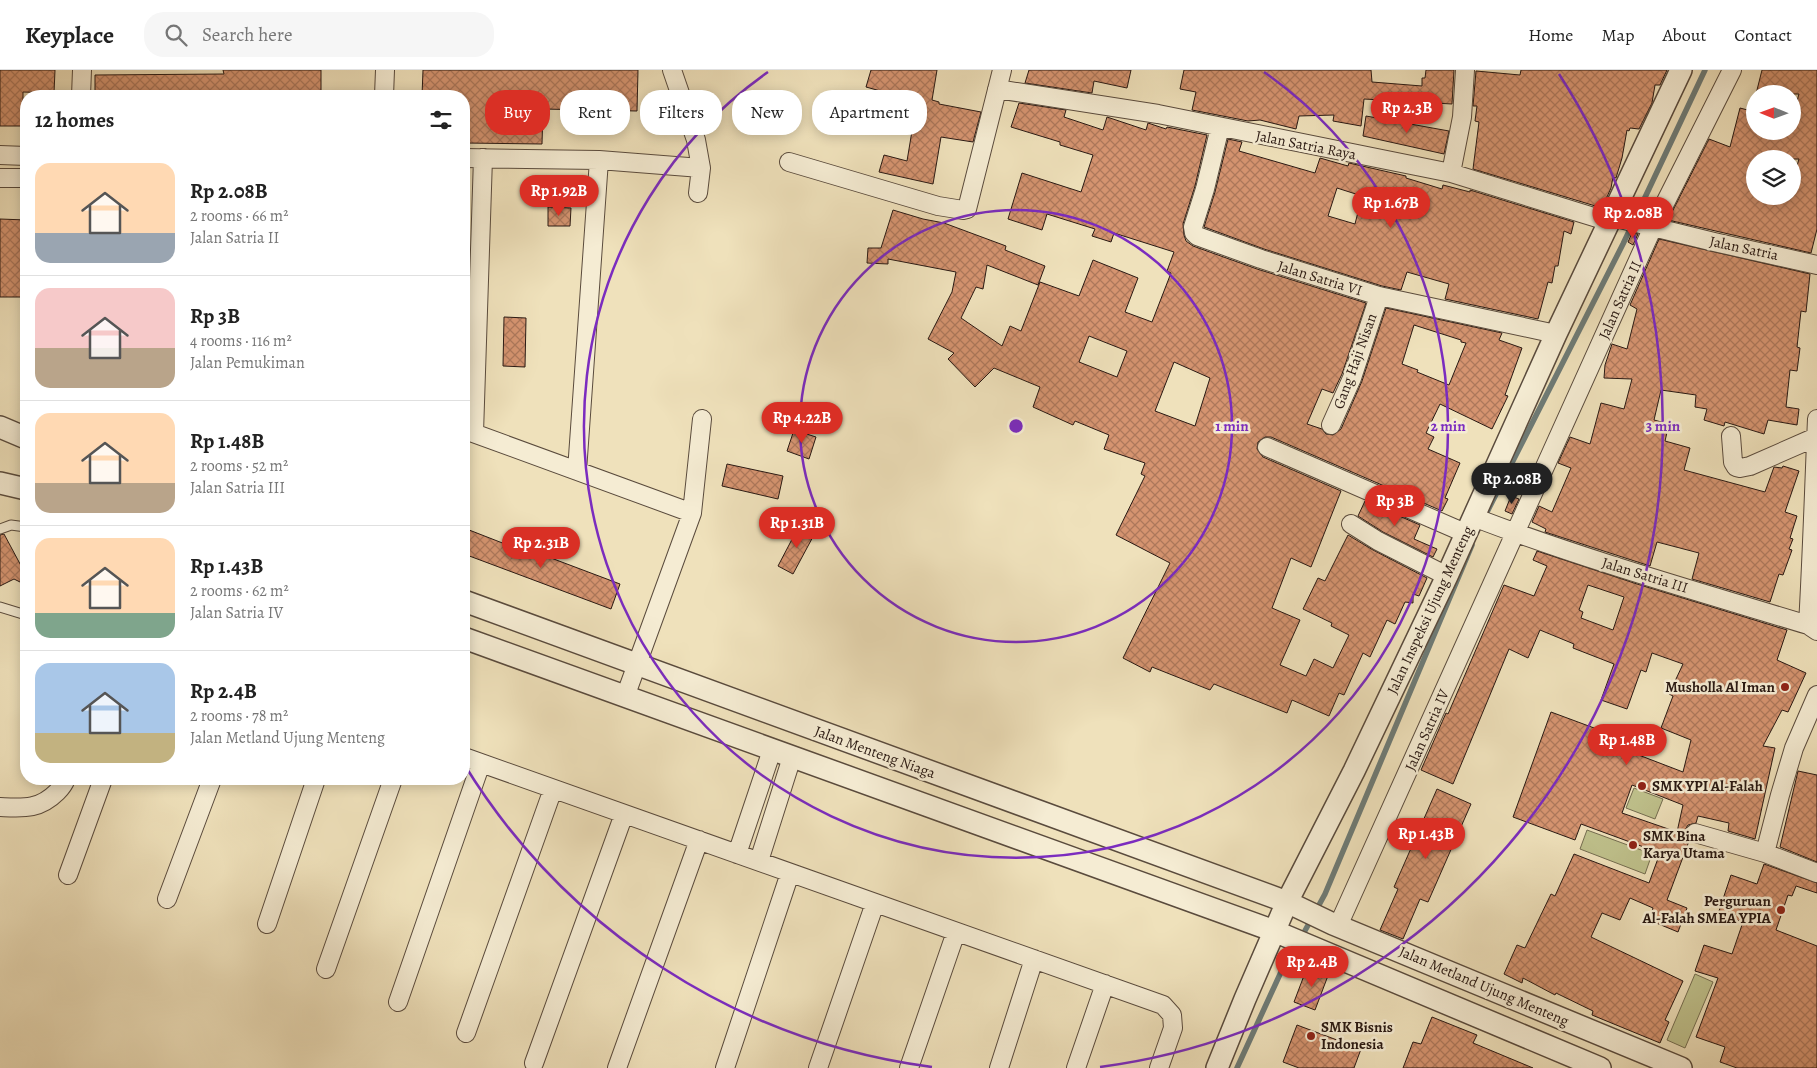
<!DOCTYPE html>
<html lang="en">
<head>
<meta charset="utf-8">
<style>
	:root { --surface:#fff; --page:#f6f6f6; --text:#222; --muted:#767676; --line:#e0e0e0; --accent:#d93025 }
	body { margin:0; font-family:Alegreya,serif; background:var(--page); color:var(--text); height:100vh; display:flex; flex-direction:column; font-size:19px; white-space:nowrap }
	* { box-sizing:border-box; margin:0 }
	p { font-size:16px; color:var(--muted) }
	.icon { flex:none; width:28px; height:28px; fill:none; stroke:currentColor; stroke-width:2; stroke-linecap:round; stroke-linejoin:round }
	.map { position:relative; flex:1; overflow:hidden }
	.side { position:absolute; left:20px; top:20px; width:450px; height:695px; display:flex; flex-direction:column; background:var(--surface); border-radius:20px; box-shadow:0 2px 12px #0003 }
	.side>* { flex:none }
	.top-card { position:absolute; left:485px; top:20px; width:475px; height:45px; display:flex; gap:10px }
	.needle { width:32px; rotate:271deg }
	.buttons { position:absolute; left:1746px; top:15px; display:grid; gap:10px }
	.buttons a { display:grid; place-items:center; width:55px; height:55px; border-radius:50%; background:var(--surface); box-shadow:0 2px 12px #0003; font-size:25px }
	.price { position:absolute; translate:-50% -42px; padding:0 11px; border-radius:18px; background:var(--accent); color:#fff; font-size:16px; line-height:32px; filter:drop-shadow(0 1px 2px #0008) }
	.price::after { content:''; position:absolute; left:50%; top:30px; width:15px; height:11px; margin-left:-8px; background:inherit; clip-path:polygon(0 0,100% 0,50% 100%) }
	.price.current { background:#222; color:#fff }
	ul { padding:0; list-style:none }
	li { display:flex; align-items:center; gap:15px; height:125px; padding:0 15px }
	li+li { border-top:1px solid var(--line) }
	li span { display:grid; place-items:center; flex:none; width:140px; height:100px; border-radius:15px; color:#555 }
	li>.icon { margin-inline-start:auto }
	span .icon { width:60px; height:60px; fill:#fffc; stroke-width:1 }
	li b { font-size:21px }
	h2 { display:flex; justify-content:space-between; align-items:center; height:60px; padding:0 15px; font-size:21px }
	.pill { padding:0 18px; border-radius:20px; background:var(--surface); box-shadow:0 2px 12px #0003; font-size:18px; line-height:45px }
	.pill.current { background:var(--accent); color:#fff }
	header { display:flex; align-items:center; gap:30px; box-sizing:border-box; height:70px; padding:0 25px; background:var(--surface); border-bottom:1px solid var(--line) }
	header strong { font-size:24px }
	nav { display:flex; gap:28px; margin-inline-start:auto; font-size:18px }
	.search { width:350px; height:45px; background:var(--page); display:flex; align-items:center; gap:12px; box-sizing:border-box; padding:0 18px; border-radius:20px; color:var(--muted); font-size:19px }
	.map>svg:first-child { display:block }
	.pitch { fill:#bfc18c; stroke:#746d50 }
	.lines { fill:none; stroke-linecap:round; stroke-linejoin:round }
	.stream { stroke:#6e7b76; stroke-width:5.5 }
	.building { fill:url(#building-cross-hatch); stroke:#291913; fill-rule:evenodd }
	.service-casing { stroke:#5a4b3d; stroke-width:11 }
	.minor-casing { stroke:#5a4b3d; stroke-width:20 }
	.tertiary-casing { stroke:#5a4b3d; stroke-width:24 }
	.service { stroke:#f5ecd3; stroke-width:9 }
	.minor { stroke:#f5ecd3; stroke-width:18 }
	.tertiary { stroke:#f5ecd3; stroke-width:21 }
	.ring { fill:none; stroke:#7b2cbf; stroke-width:2.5 }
	.poi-dot { fill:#8f2418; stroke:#f5ecd3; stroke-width:2 }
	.labels { text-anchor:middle; stroke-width:5; stroke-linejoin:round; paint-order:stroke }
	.street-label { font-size:15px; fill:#291913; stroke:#f5ecd3 }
	.poi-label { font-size:15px; font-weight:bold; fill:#291913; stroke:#f5ecd3; text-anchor:start }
	.centre { fill:#7b2cbf; stroke:#f5ecd3; stroke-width:2.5 }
	.ring-label { font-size:15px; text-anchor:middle; font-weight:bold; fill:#7b2cbf; stroke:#f5ecd3; stroke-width:5; stroke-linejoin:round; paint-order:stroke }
</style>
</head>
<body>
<header>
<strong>Keyplace</strong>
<div class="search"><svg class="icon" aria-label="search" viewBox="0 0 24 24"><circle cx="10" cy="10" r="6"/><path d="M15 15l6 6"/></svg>Search here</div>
<nav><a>Home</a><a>Map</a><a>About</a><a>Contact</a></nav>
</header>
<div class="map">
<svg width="1817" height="998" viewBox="0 0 1817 998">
	<defs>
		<pattern id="building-cross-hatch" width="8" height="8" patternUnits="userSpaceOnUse" patternTransform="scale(1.25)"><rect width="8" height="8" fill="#d59470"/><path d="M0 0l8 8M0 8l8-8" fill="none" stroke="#ad785b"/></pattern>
	</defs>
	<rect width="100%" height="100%" fill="#efe1bb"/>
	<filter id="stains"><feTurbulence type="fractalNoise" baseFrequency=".004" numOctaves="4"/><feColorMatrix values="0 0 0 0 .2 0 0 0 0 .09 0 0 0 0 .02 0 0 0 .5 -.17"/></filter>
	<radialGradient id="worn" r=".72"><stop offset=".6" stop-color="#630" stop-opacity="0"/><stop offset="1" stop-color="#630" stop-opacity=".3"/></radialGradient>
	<!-- pitch -->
	<path class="pitch" d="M 1634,718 L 1663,729 L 1655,749 L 1626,738 Z
		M 1587,760 L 1652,784 L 1645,804 L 1580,779 Z
		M 1695,904 L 1713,912 L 1685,978 L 1667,970 Z"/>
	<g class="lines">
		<!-- stream -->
		<path class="stream" d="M 1485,446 L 1623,174 L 1705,0
			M 1301,868 L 1325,824 L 1472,475
			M 1237,998 L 1281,902 L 1296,876"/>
	</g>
	<!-- building -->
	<path class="building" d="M 0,0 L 55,0 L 54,23 L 23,22 L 23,56 L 0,56 Z
		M 223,0 L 321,0 L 321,26 L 95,26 L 95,5 L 224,4 Z
		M 423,0 L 638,0 L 637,41 L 543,39 L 542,74 L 464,73 L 464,26 L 422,26 Z
		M 871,0 L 937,0 L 932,30 L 939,32 L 939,34 L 981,42 L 973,72 L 941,67 L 933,114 L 879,102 L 884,85 L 907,91 L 917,31 L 866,17 Z
		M 1029,0 L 1131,0 L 1127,18 L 1094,11 L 1092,23 L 1025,13 Z
		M 1184,0 L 1371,0 L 1372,12 L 1422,16 L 1422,8 L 1425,8 L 1426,0 L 1454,0 L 1452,34 L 1364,29 L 1361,56 L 1333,51 L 1334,45 L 1299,46 L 1296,59 L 1260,50 L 1248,51 L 1192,40 L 1196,22 L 1180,19 Z
		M 1521,0 L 1667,0 L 1660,15 L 1655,15 L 1652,33 L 1639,59 L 1630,58 L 1629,61 L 1627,60 L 1622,88 L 1616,108 L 1613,107 L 1611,118 L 1602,138 L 1473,99 L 1479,52 L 1475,51 L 1477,36 L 1473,36 L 1476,1 L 1520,5 Z
		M 1762,0 L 1817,0 L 1817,159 L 1811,183 L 1668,150 L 1709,69 L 1730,77 L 1740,38 L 1755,42 L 1755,61 L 1792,61 L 1792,48 L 1799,24 L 1756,24 ZM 1755,89 L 1799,89 L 1792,113 L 1792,126 L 1789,126 L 1788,130 L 1776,126 L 1755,126 Z
		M 1019,33 L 1066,40 L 1064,47 L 1103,60 L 1107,47 L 1146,60 L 1148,53 L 1166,59 L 1167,57 L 1207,65 L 1195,116 L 1183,154 L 1184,165 L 1186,171 L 1193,176 L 1257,199 L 1366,233 L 1342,304 L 1333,323 L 1322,319 L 1307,354 L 1322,359 L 1326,364 L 1333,365 L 1341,359 L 1362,311 L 1386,238 L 1502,263 L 1499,270 L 1522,278 L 1505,325 L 1508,326 L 1492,359 L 1440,334 L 1426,363 L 1434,367 L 1428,379 L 1460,393 L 1445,428 L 1448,429 L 1442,441 L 1271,367 L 1265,367 L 1258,372 L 1257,379 L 1263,387 L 1341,421 L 1311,497 L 1291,488 L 1272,538 L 1300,550 L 1280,595 L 1306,606 L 1314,589 L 1333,598 L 1349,565 L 1331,556 L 1332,553 L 1303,539 L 1318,508 L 1325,511 L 1348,465 L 1373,480 L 1427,508 L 1419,526 L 1413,524 L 1413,533 L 1405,532 L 1395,554 L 1387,550 L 1370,587 L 1363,583 L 1344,625 L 1339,623 L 1329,646 L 1292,630 L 1287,643 L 1214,614 L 1210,620 L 1152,597 L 1150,602 L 1123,588 L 1170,493 L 1116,465 L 1145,406 L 1141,404 L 1145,393 L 1104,379 L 1109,365 L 1075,351 L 1073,355 L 1033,337 L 1040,317 L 994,298 L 975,317 L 948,289 L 954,283 L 928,269 L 952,222 L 956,202 L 888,189 L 888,194 L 867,193 L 868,178 L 881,178 L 893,140 L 923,149 L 944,153 L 1006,176 L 1005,180 L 1045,196 L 1038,215 L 987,195 L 983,219 L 976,217 L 961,248 L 1002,276 L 1010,256 L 1021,261 L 1040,212 L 1079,226 L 1093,190 L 1138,208 L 1125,242 L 1152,252 L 1171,203 L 1167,201 L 1174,182 L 1114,163 L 1111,172 L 1092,166 L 1095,159 L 1047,144 L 1042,160 L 1008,149 L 1022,103 L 1081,122 L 1093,85 L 1060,75 L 1060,72 L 1011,57 ZM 1414,255 L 1461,270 L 1461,272 L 1466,273 L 1449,315 L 1417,302 L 1418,300 L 1402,294 ZM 1089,266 L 1127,281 L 1117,307 L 1079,292 ZM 1174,292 L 1210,308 L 1195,356 L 1155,341 Z
		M 1366,46 L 1449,61 L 1444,84 L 1363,66 Z
		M 1228,69 L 1242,72 L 1239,81 L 1315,103 L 1320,88 L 1348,96 L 1349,93 L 1406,106 L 1406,108 L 1442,119 L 1443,115 L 1470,122 L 1470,120 L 1574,152 L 1571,164 L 1564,161 L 1558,196 L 1555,196 L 1552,213 L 1548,212 L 1538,249 L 1445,229 L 1449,214 L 1407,202 L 1401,220 L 1382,216 L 1264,179 L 1204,157 L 1215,122 ZM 1337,118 L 1362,126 L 1355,154 L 1328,146 Z
		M 548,137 L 571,138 L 570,156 L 548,156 Z
		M 0,149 L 26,150 L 25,208 L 26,208 L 26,223 L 24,223 L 24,227 L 0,227 Z
		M 1632,163 L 1638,164 L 1633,175 L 1628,172 Z
		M 1659,169 L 1810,204 L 1806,242 L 1801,241 L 1797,277 L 1800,278 L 1797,301 L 1790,300 L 1786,337 L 1799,339 L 1797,355 L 1768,350 L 1764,364 L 1725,352 L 1724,356 L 1704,350 L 1707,339 L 1695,337 L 1696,325 L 1661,320 L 1654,350 L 1669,354 L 1665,371 L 1690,378 L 1684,400 L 1765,422 L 1774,397 L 1782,398 L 1783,396 L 1799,401 L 1785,442 L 1797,446 L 1790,468 L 1793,469 L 1789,479 L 1792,480 L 1783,505 L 1779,504 L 1770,532 L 1692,509 L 1699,483 L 1657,472 L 1650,496 L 1545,462 L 1546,459 L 1532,452 L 1539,436 L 1552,442 L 1571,398 L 1558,393 L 1570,367 L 1590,374 L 1601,333 L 1624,339 L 1632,309 L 1604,308 L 1605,295 L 1612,274 L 1627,279 L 1637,239 L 1630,235 Z
		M 504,247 L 526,248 L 525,297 L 503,296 Z
		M 794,360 L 816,367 L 809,389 L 787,381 Z
		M 727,394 L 783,406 L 778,429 L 722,416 Z
		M 1511,426 L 1519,429 L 1512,444 L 1505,441 Z
		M 1365,431 L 1420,455 L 1414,469 L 1437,479 L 1433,487 L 1383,462 L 1358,446 Z
		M 800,454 L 815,463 L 793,504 L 778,496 Z
		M 464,458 L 505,474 L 506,471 L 620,514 L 611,539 L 464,484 Z
		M 4,464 L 26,505 L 26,515 L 14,509 L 0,516 L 0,465 Z
		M 1537,481 L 1637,514 L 1787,560 L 1777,590 L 1806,603 L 1788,642 L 1782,640 L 1763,676 L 1775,678 L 1755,769 L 1728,761 L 1729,753 L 1698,746 L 1696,753 L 1688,755 L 1685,760 L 1685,766 L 1689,771 L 1667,830 L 1687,838 L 1678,862 L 1649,850 L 1653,838 L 1630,828 L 1620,850 L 1602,843 L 1591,867 L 1683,911 L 1665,950 L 1669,952 L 1660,973 L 1592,945 L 1593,941 L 1556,923 L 1555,925 L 1523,908 L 1522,913 L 1504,904 L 1517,875 L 1525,878 L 1551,824 L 1555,826 L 1574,784 L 1649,813 L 1660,783 L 1581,754 L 1575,770 L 1513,747 L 1551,642 L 1613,665 L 1610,674 L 1683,702 L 1691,670 L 1661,658 L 1673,626 L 1669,624 L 1683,594 L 1652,583 L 1646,602 L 1641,600 L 1627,639 L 1601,630 L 1614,594 L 1573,578 L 1574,574 L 1540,560 L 1528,588 L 1509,579 L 1453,714 L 1421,700 L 1446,643 L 1448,644 L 1504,515 L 1534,526 L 1547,496 L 1533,490 ZM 1588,515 L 1624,527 L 1613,560 L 1581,548 L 1583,542 L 1579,540 ZM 1632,715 L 1683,735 L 1677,762 L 1622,743 Z
		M 1798,701 L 1817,705 L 1817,792 L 1780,777 Z
		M 1437,719 L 1471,734 L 1428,832 L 1420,829 L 1403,869 L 1380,860 L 1398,819 L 1394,817 Z
		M 1764,794 L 1817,813 L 1817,823 L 1796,816 L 1792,826 L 1788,825 L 1776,860 L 1817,876 L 1817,998 L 1737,998 L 1720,992 L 1725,977 L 1696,967 L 1718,908 L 1695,901 L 1704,875 L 1732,884 L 1743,852 L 1718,844 L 1731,805 L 1757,814 Z
		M 1308,895 L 1329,903 L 1315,940 L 1294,932 Z
		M 1432,947 L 1477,965 L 1473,973 L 1533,998 L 1403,998 L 1413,972 L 1421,974 Z
		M 1297,955 L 1361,979 L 1354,998 L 1299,998 L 1283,992 Z"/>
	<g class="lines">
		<!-- service casing -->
		<g class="service-casing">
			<path id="service" d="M 0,459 L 11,455 L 26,457
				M 0,537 L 26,545"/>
		</g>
		<!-- minor casing -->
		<g class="minor-casing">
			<path id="minor" d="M 672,0 L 696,70 L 701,98 L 698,123
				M 997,19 L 1158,44 L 1451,103 L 1610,152
				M 81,26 L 82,0
				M 384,26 L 385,0
				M 1220,57 L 1205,119 L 1193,157 L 1194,163 L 1197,166 L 1261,189 L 1379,226 L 1556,264
				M 0,85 L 26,86
				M 464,88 L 599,90 L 701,98
				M 789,92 L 938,136 L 963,140 L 967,139 L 1002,0
				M 1451,103 L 1462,47 L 1465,0
				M 0,108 L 26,108
				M 1612,147 L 1714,172 L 1817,195
				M 1331,355 L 1352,308 L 1379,226
				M 465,360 L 692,443
				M 474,363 L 483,88
				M 1731,366 L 1733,392 L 1736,397 L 1740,398 L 1750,396 L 1816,367
				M 1267,377 L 1465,463
				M 577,401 L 599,90
				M 1473,447 C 1583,489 1696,521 1808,555 L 1817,561
				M 1351,454 L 1378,471 L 1447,506
				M 1808,555 C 1812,486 1814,418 1817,349
				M 625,627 L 692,443 L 702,349
				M 464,687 L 1163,935 L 1172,945 L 1173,958 L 1159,998
				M 0,737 C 23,738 39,740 57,722 C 61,718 64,714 66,709
				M 1695,763 L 1765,783 L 1817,803
				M 1765,783 L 1780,725 L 1794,678 L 1817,625
				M 737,784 L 772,680
				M 759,791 L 792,687
				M 68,805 L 103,709
				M 167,829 L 212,709
				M 267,854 L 316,709
				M 1338,856 L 1653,157 L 1732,0
				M 326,899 L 393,709
				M 398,932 L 481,693
				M 466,963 L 553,719
				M 534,993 L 624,744
				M 617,998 L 699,770
				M 725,998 L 790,803
				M 818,998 L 875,833
				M 909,998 L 956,862
				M 999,998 L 1034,889
				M 1076,998 L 1105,914"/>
		</g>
		<!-- tertiary casing -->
		<g class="tertiary-casing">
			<path id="tertiary" d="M 0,357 L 26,368
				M 0,413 L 26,419
				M 464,531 L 1287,832 L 1333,854 L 1681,998
				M 464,568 L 1274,861 L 1600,998
				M 1217,998 L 1245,929 L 1287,832 L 1354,701 L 1447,506 L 1556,264 L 1681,0"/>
		</g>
		<!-- service -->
		<use href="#service" class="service"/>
		<!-- minor -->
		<use href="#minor" class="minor"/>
		<!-- tertiary -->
		<use href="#tertiary" class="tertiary"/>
	</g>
	<!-- distance rings -->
	<g class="ring">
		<circle cx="1016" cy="356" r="216"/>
		<path d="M1264 2A432 432 0 1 1 768 2"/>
		<path d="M932 997A647 647 0 0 1 464 694M1559 4A647 647 0 0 1 1100 997"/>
	</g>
	<!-- markers -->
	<g class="poi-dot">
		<circle cx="1785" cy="617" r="5"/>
		<circle cx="1642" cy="716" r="5"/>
		<circle cx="1633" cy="775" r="5"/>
		<circle cx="1781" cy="840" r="5"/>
		<circle cx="1311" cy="966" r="5"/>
	</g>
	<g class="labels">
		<!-- street labels -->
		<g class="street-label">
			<text transform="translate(1306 75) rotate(11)" y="5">Jalan Satria Raya</text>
			<text transform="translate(1744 178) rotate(12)" y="5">Jalan Satria</text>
			<text transform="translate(1320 208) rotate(17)" y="5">Jalan Satria VI</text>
			<text transform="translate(1620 230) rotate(-66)" y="5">Jalan Satria II</text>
			<text transform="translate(1355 291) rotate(-70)" y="5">Gang Haji Nisan</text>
			<text transform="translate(1645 505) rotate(17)" y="5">Jalan Satria III</text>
			<text transform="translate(1430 540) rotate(-65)" y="5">Jalan Inspeksi Ujung Menteng</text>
			<text transform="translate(1427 660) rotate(-66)" y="5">Jalan Satria IV</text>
			<text transform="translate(875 682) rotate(20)" y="5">Jalan Menteng Niaga</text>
			<text transform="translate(1484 916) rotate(23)" y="5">Jalan Metland Ujung Menteng</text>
		</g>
		<!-- poi labels -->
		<g class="poi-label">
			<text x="1775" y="622" text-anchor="end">Musholla Al Iman</text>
			<text x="1652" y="721">SMK YPI Al-Falah</text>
			<text x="1643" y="771">SMK Bina<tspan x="1643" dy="17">Karya Utama</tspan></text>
			<text x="1771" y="836" text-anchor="end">Perguruan<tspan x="1771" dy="17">Al-Falah SMEA YPIA</tspan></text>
			<text x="1321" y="962">SMK Bisnis<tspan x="1321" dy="17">Indonesia</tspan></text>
		</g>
	</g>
	<circle cx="1016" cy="356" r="8" class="centre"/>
	<g class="ring-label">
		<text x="1232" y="361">1 min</text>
		<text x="1448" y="361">2 min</text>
		<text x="1663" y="361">3 min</text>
	</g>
	<rect width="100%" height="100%" filter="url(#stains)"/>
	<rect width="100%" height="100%" fill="url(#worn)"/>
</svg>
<div class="buttons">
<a><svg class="needle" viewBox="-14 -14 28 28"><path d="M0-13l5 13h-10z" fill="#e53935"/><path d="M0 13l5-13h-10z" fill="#767676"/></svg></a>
<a><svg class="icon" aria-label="layers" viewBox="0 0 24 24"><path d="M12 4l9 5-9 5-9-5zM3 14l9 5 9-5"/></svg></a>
</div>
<b class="price" style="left:1407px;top:64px">Rp 2.3B</b>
<b class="price" style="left:559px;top:147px">Rp 1.92B</b>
<b class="price" style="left:1391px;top:159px">Rp 1.67B</b>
<b class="price" style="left:1633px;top:169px">Rp 2.08B</b>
<b class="price" style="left:802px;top:374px">Rp 4.22B</b>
<b class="price current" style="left:1512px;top:435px">Rp 2.08B</b>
<b class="price" style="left:1395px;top:457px">Rp 3B</b>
<b class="price" style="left:797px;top:479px">Rp 1.31B</b>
<b class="price" style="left:541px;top:499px">Rp 2.31B</b>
<b class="price" style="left:1627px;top:696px">Rp 1.48B</b>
<b class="price" style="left:1426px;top:790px">Rp 1.43B</b>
<b class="price" style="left:1312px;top:918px">Rp 2.4B</b>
<div class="top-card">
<a class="pill current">Buy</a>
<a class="pill">Rent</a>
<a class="pill">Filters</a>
<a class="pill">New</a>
<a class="pill">Apartment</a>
</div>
<section class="side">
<h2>12 homes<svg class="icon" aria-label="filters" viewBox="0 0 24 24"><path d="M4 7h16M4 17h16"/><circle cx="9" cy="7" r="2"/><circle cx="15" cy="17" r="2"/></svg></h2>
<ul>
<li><span style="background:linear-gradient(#ffd9b3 70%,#9aa5b1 0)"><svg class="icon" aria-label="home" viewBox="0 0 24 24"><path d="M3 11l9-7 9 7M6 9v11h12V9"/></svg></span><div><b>Rp 2.08B</b><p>2 rooms · 66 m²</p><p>Jalan Satria II</p></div></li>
<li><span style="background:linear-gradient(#f6c9c9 60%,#b9a48a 0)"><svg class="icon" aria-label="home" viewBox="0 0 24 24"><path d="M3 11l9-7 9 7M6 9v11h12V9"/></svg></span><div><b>Rp 3B</b><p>4 rooms · 116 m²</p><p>Jalan Pemukiman</p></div></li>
<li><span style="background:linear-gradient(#ffd9b3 70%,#b9a48a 0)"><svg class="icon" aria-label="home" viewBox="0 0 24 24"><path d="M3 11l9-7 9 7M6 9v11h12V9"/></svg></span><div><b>Rp 1.48B</b><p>2 rooms · 52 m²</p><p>Jalan Satria III</p></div></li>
<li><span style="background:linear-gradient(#ffd9b3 75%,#7fa58c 0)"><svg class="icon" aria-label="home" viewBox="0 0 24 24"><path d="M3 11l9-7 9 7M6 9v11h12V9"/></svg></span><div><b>Rp 1.43B</b><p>2 rooms · 62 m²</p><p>Jalan Satria IV</p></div></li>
<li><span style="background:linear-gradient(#a9c7e8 70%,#c2b280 0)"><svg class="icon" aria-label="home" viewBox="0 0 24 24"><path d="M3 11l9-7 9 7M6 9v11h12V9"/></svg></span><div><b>Rp 2.4B</b><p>2 rooms · 78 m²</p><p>Jalan Metland Ujung Menteng</p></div></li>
</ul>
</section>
</div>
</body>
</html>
